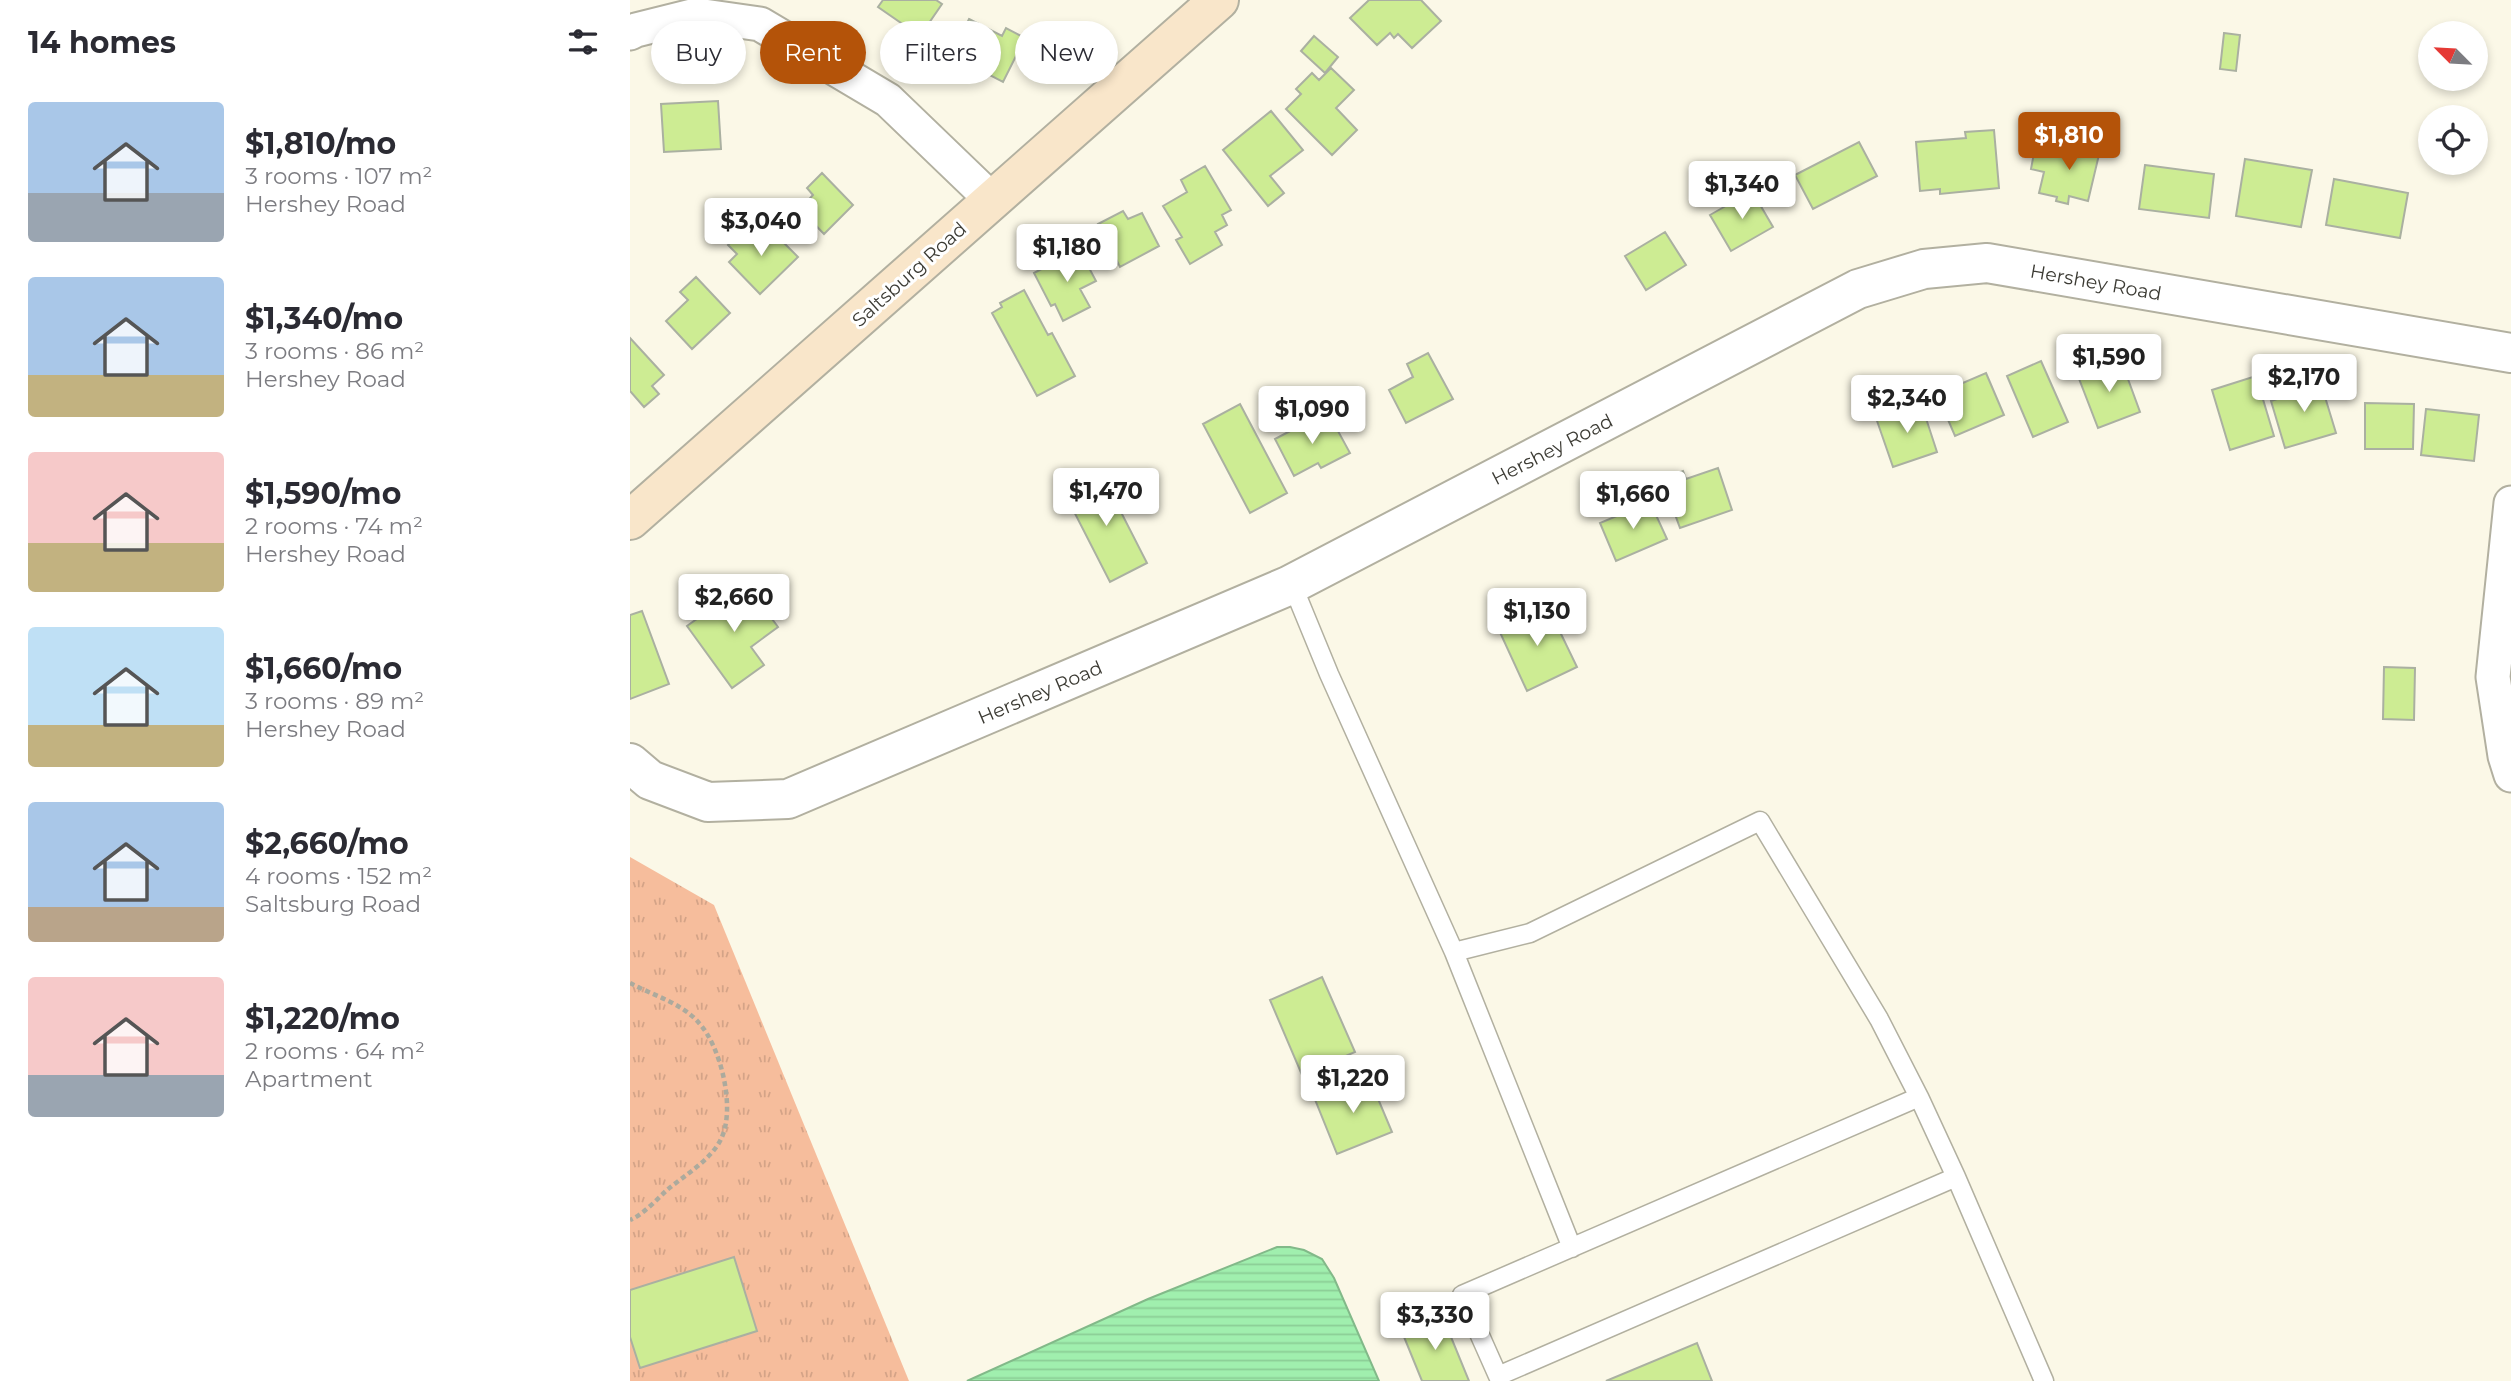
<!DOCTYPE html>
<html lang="en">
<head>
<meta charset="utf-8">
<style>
	:root { --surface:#fff; --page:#f7f7f7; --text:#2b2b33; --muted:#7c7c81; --accent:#b45309 }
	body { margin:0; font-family:Montserrat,sans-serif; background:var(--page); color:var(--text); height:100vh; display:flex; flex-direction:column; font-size:26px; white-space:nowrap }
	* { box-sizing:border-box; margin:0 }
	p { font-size:23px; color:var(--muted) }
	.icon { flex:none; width:38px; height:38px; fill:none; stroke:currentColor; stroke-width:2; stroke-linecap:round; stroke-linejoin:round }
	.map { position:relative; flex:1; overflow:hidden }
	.sheet { display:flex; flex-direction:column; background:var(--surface); width:630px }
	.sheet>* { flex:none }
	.top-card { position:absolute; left:21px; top:21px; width:665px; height:63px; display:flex; gap:14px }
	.needle { width:46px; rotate:294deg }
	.buttons { position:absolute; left:1788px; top:21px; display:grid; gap:14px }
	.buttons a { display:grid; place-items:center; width:70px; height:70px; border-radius:50%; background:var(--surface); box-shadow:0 4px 10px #0003; font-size:35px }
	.price { position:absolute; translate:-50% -60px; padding:0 16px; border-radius:7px; background:#fff; color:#222; font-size:23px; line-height:46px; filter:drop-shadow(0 2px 4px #0008) }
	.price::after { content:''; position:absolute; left:50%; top:42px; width:21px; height:16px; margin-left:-10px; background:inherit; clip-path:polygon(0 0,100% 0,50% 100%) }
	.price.active { background:var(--accent); color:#fff }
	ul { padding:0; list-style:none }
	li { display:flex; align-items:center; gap:21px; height:175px; padding:0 28px }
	li span { display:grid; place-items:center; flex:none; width:196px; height:140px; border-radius:7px; color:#555 }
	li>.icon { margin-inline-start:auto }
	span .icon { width:84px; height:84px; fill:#fffc; stroke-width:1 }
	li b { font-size:30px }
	h2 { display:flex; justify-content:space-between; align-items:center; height:84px; padding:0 28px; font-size:30px }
	.tag { padding:0 24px; border-radius:32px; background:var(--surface); box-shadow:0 4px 10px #0003; font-size:24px; line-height:63px }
	.tag.active { background:var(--accent); color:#fff }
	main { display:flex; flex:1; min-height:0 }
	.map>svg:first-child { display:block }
	.grass { fill:url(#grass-tufts) }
	.water { fill:url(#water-rules); stroke:#82b989; stroke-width:2 }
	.building { fill:#cdec93; stroke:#aab0a1; stroke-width:2 }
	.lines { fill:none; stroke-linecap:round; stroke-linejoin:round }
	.service-casing { stroke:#b2b0a0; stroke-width:21 }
	.minor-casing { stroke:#b2b0a0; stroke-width:37 }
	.tertiary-casing { stroke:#b2b0a0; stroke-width:42 }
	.secondary-casing { stroke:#b2b0a0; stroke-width:42 }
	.path { stroke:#acaa9d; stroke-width:4.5; stroke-dasharray:5 3.5; stroke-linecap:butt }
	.service { stroke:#fff; stroke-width:18 }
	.minor { stroke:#fff; stroke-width:33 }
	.tertiary { stroke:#fff; stroke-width:38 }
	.secondary { stroke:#f9e6ca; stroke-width:38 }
	.labels { text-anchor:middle; stroke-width:6; stroke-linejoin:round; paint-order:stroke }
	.street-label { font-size:19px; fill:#3c3b34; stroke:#fff }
</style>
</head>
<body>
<main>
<section class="sheet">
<h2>14 homes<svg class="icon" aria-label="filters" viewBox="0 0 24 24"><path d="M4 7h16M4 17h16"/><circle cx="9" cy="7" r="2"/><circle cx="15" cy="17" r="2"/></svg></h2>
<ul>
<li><span style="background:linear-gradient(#a9c7e8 65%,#9aa5b1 0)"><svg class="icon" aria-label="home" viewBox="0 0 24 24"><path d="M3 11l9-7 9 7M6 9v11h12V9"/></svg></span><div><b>$1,810/mo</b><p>3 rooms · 107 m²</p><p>Hershey Road</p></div></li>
<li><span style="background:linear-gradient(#a9c7e8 70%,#c2b280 0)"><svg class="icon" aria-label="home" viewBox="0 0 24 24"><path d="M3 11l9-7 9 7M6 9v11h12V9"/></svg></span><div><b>$1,340/mo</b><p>3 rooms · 86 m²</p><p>Hershey Road</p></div></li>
<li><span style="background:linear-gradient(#f6c9c9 65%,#c2b280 0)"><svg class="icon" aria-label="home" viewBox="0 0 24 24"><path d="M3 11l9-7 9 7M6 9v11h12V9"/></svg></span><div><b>$1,590/mo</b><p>2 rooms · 74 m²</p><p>Hershey Road</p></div></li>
<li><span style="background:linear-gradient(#bfe0f5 70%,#c2b280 0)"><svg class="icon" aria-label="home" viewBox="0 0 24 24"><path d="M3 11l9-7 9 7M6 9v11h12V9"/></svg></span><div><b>$1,660/mo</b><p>3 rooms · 89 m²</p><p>Hershey Road</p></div></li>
<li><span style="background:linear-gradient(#a9c7e8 75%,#b9a48a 0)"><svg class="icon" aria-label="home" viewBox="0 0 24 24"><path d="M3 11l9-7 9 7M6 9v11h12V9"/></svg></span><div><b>$2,660/mo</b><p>4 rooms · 152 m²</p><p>Saltsburg Road</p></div></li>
<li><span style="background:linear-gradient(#f6c9c9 70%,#9aa5b1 0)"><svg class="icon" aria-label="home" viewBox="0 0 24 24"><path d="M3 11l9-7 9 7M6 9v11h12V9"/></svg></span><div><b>$1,220/mo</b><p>2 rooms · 64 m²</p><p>Apartment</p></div></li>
</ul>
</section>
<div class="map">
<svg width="1881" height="1381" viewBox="0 0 1881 1381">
	<defs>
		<pattern id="grass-tufts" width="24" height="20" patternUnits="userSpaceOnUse" patternTransform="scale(1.75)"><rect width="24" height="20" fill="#f6bd9c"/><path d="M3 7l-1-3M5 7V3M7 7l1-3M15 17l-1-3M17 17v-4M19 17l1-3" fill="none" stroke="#d4a387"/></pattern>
		<pattern id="water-rules" width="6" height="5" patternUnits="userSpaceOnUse" patternTransform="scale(1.75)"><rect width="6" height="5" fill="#a0efae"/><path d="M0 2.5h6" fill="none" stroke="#8bce96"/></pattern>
	</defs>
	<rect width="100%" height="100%" fill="#fbf8e7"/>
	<!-- grass -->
	<path class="grass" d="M 0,857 L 84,905 L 279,1381 L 0,1381 Z"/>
	<!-- water -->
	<path class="water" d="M 647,1247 L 660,1247 L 674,1250 L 692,1259 L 704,1278 L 749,1381 L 337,1381 L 518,1299 Z"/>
	<!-- building -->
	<path class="building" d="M 253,0 L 306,0 L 312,4 L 290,36 L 248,7 Z
		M 739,0 L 791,0 L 811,21 L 782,48 L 768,34 L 764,38 L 760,33 L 747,45 L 720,18 Z
		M 339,19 L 372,36 L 376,28 L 395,38 L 373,82 L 321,55 Z
		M 1594,33 L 1610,35 L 1606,71 L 1590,69 Z
		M 684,36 L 708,57 L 695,73 L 671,51 Z
		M 701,68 L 724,90 L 706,108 L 727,130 L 702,155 L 656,109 L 671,94 L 666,89 L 682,73 L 689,80 Z
		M 88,101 L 91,149 L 34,152 L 31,104 Z
		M 641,111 L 673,150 L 640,176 L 654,193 L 638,206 L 593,150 Z
		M 1364,130 L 1369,188 L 1310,194 L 1310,189 L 1290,191 L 1286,142 L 1336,138 L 1335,132 Z
		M 1453,137 L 1472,142 L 1458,201 L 1439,196 L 1438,204 L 1426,201 L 1427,197 L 1409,193 L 1414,172 L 1401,169 L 1404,153 L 1416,156 L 1418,150 L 1448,157 Z
		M 1229,142 L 1247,176 L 1183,209 L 1165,175 Z
		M 1615,159 L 1682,170 L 1671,227 L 1606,216 Z
		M 1515,165 L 1584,174 L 1579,218 L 1509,209 Z
		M 575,166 L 601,210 L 592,215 L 597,225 L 585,232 L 592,245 L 560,264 L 546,240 L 552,237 L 533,206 L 557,192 L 551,180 Z
		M 192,173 L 223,205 L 194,234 L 170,209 L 183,195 L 177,188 Z
		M 1704,179 L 1778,193 L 1770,238 L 1696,225 Z
		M 1122,191 L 1143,227 L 1101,251 L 1080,215 Z
		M 493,211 L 498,219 L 512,213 L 529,246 L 490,267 L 468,224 Z
		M 138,227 L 168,257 L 130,294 L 99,262 L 107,254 L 98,245 L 112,231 L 123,242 Z
		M 1035,232 L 1056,265 L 1016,290 L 995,256 Z
		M 449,249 L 466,281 L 450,289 L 460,307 L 433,321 L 425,304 L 421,306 L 404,273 Z
		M 66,277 L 100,313 L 62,349 L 36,321 L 58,300 L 50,292 Z
		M 394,290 L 418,335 L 422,333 L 445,376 L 407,396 L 362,313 L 372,307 L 370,303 Z
		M 0,338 L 34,375 L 22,386 L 29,394 L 14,407 L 0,391 Z
		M 798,353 L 823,399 L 776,423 L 759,390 L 783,377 L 777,364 Z
		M 1491,360 L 1510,412 L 1468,428 L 1448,376 Z
		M 1411,361 L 1438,422 L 1403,437 L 1377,376 Z
		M 1356,373 L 1374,415 L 1325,436 L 1307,394 Z
		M 1688,374 L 1706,433 L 1655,448 L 1641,401 L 1672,391 L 1669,380 Z
		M 1626,376 L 1644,436 L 1600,450 L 1582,390 Z
		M 1291,403 L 1307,452 L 1263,467 L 1246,418 Z
		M 1735,403 L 1784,404 L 1783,449 L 1735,449 Z
		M 610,404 L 657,493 L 620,513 L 573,424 Z
		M 1796,409 L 1849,415 L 1844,461 L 1791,455 Z
		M 683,419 L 687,428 L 702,420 L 720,453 L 691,468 L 688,463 L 664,476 L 645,439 Z
		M 1088,468 L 1102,510 L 1050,528 L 1032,479 L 1053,471 L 1056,479 Z
		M 472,475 L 517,563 L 480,582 L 435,494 Z
		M 1020,502 L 1037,539 L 986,561 L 970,523 Z
		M 116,584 L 148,627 L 121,647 L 134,665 L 102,688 L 57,626 Z
		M 917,605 L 947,667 L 897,691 L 868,628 Z
		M 12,611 L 39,684 L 0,699 L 0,615 Z
		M 1754,667 L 1785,668 L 1784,720 L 1753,719 Z
		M 692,977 L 725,1052 L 672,1075 L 640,1000 Z
		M 738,1075 L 762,1132 L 707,1154 L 684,1097 Z
		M 104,1257 L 127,1331 L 10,1368 L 0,1337 L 0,1290 Z
		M 812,1315 L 839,1381 L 792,1381 L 772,1332 Z
		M 1067,1343 L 1082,1381 L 976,1381 Z"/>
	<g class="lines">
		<!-- service casing -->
		<g class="service-casing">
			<path id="service" d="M 662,584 L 699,674 L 824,952 L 942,1248
				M 824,952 L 900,933 L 1130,821 L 1249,1019 L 1289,1097
				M 1289,1097 L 1326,1177 L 868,1376 L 832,1295 Z
				M 1326,1177 L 1414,1381"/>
		</g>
		<!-- minor casing -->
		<g class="minor-casing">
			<path id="minor" d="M 0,33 L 6,30 L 66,15 L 130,24 L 258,100 L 362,200
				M 1881,503 L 1863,677 L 1875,756 L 1881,775"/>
		</g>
		<!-- tertiary casing -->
		<g class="tertiary-casing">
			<path id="tertiary" d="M 0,763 L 20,780 L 78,802 L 158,799 L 658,586 L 1228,289 L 1294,269 L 1357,263 L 1881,353"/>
		</g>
		<!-- secondary casing -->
		<g class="secondary-casing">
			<path id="secondary" d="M 0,520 L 589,0"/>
		</g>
		<!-- path -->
		<path class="path" d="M 0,983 C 22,995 52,1003 69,1023 C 91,1047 106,1109 91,1139 C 81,1160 55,1175 37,1190 C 26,1200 14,1214 0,1220"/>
		<!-- service -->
		<use href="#service" class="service"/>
		<!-- minor -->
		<use href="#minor" class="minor"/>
		<!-- tertiary -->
		<use href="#tertiary" class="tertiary"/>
		<!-- secondary -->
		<use href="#secondary" class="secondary"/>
	</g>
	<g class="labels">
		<!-- street labels -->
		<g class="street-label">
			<text transform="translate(279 274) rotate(-42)" y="7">Saltsburg Road</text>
			<text transform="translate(1466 282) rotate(10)" y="7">Hershey Road</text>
			<text transform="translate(922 449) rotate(-27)" y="7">Hershey Road</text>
			<text transform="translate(410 692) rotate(-23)" y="7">Hershey Road</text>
		</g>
	</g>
</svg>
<div class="buttons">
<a><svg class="needle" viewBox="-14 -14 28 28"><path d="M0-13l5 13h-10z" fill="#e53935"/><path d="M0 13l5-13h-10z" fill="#7c7c81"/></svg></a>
<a><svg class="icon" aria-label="locate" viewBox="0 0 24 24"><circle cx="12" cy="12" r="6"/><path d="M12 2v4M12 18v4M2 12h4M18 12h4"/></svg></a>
</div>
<b class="price active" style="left:1439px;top:172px">$1,810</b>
<b class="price" style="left:1112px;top:221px">$1,340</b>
<b class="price" style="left:131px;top:258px">$3,040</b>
<b class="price" style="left:437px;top:284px">$1,180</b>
<b class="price" style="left:1479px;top:394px">$1,590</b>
<b class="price" style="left:1674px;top:414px">$2,170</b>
<b class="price" style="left:1277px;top:435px">$2,340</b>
<b class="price" style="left:682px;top:446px">$1,090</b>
<b class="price" style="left:476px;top:528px">$1,470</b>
<b class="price" style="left:1003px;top:531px">$1,660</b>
<b class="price" style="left:104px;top:634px">$2,660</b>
<b class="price" style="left:907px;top:648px">$1,130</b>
<b class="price" style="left:723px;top:1115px">$1,220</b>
<b class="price" style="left:805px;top:1352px">$3,330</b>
<div class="top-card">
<a class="tag">Buy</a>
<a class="tag active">Rent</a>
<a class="tag">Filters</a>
<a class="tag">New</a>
</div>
</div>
</main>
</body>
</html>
